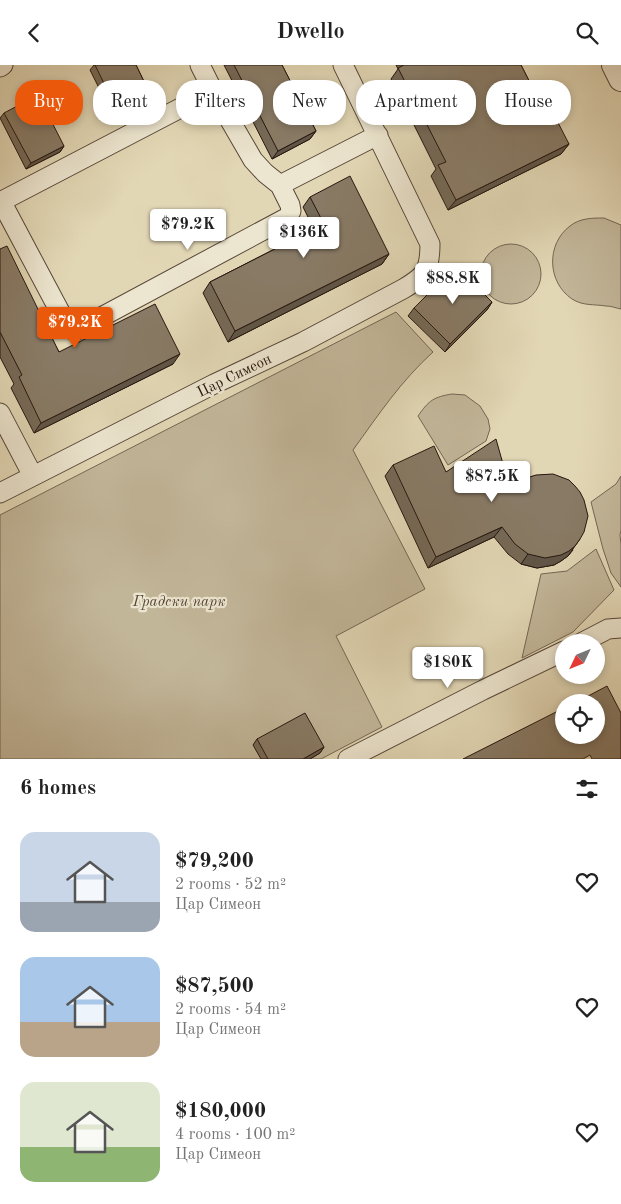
<!DOCTYPE html>
<html lang="en">
<head>
<meta charset="utf-8">
<style>
	:root { --surface:#fff; --page:#f2f2f2; --text:#222; --muted:#767676; --accent:#ea580c }
	body { margin:0; font-family:"Old Standard TT",serif; background:var(--page); color:var(--text); height:100vh; display:flex; flex-direction:column; font-size:19px; white-space:nowrap }
	* { box-sizing:border-box; margin:0 }
	p { font-size:16px; color:var(--muted) }
	.icon { flex:none; width:28px; height:28px; fill:none; stroke:currentColor; stroke-width:2; stroke-linecap:round; stroke-linejoin:round }
	.map { position:relative; height:694px; overflow:hidden }
	.details { display:flex; flex-direction:column; background:var(--surface); flex:1 }
	.details>* { flex:none }
	.banner { position:absolute; left:15px; top:15px; width:591px; height:45px; display:flex; gap:10px }
	.needle { width:32px; rotate:227deg }
	.buttons { position:absolute; left:555px; top:569px; display:grid; gap:10px }
	.buttons a { display:grid; place-items:center; width:50px; height:50px; border-radius:50%; background:var(--surface); box-shadow:0 2px 8px #0003; font-size:25px }
	.price { position:absolute; translate:-50% -42px; padding:0 11px; border-radius:5px; background:#fff; color:#222; font-size:16px; line-height:32px; filter:drop-shadow(0 1px 2px #0008) }
	.price::after { content:''; position:absolute; left:50%; top:30px; width:15px; height:11px; margin-left:-8px; background:inherit; clip-path:polygon(0 0,100% 0,50% 100%) }
	.price.selected { background:var(--accent); color:#fff }
	ul { padding:0; list-style:none }
	li { display:flex; align-items:center; gap:15px; height:125px; padding:0 20px }
	li span { display:grid; place-items:center; flex:none; width:140px; height:100px; border-radius:15px; color:#555 }
	li>.icon { margin-inline-start:auto }
	span .icon { width:60px; height:60px; fill:#fffc; stroke-width:1 }
	li b { font-size:21px }
	h2 { display:flex; justify-content:space-between; align-items:center; height:60px; padding:0 20px; font-size:21px }
	.chip { padding:0 18px; border-radius:20px; background:var(--surface); box-shadow:0 2px 8px #0003; font-size:18px; line-height:45px }
	.chip.selected { background:var(--accent); color:#fff }
	header { display:flex; justify-content:space-between; align-items:center; height:65px; padding:0 20px; background:var(--surface); font-size:22px; font-weight:600 }
	.map>svg:first-child { display:block }
	.green { fill:#c2b699; stroke:#746654 }
	.lines { fill:none; stroke-linecap:round; stroke-linejoin:round }
	.minor-casing { stroke:#564638; stroke-width:21 }
	.tertiary-casing { stroke:#564638; stroke-width:26 }
	.minor { stroke:#ece5cf; stroke-width:19 }
	.tertiary { stroke:#ece5cf; stroke-width:24 }
	.wall { fill:#756957; stroke:#27160f }
	.shaded-wall { fill:#5f5547; stroke:#27160f }
	.building { fill:#887a65; stroke:#27160f }
	.labels { text-anchor:middle; stroke-width:4.5; stroke-linejoin:round; paint-order:stroke }
	.street-label { font-size:15px; fill:#27160f; stroke:#ece5cf }
	.park-label { font-size:15px; font-style:italic; fill:#564638; stroke:#ece5cf }
</style>
</head>
<body>
<header><svg class="icon" aria-label="back" viewBox="0 0 24 24"><path d="M15 5l-7 7 7 7"/></svg>Dwello<svg class="icon" aria-label="search" viewBox="0 0 24 24"><circle cx="10" cy="10" r="6"/><path d="M15 15l6 6"/></svg></header>
<div class="map">
<svg width="621" height="694" viewBox="0 0 621 694">
	<rect width="100%" height="100%" fill="#e2d7b5"/>
	<filter id="stains"><feTurbulence type="fractalNoise" baseFrequency=".004" numOctaves="4"/><feColorMatrix values="0 0 0 0 .2 0 0 0 0 .09 0 0 0 0 .02 0 0 0 .5 -.17"/></filter>
	<radialGradient id="worn" r=".72"><stop offset=".6" stop-color="#630" stop-opacity="0"/><stop offset="1" stop-color="#630" stop-opacity=".3"/></radialGradient>
	<!-- green -->
	<path class="green" d="M 604,153 L 621,160 L 621,244 C 616,243 611,241 606,241 C 593,239 583,241 572,234 C 547,217 546,179 570,161 C 580,153 592,153 604,153 Z
		M481 209a30 30 0 1 1 60 0a30 30 0 1 1-60 0Z
		M 396,247 L 433,287 C 401,316 379,349 353,385 L 425,524 L 336,571 L 382,662 L 321,694 L 0,694 L 0,450 Z
		M 452,329 L 465,330 L 480,341 L 488,354 L 490,364 L 486,376 L 448,400 L 418,351 C 429,335 434,332 452,329 Z
		M 621,411 L 621,465 L 620,470 L 621,479 L 621,522 L 611,508 L 603,484 L 591,437 L 616,419 Z
		M 596,484 L 614,525 L 573,567 L 522,593 L 541,509 L 567,506 Z"/>
	<g class="lines">
		<!-- minor casing -->
		<g class="minor-casing">
			<path id="minor" d="M 0,2 L 3,0
				M 280,120 L 378,70
				M 1,136 L 68,262 L 73,265 L 77,265 L 288,152 L 291,146 L 290,140 L 280,120 L 265,108 L 253,95 L 213,26 L 200,0
				M 0,137 L 213,26
				M 0,348 L 33,411
				M 0,428 L 214,319 L 303,277 L 403,224 C 425,211 430,206 430,179 L 343,0
				M 581,578 L 608,564 L 621,563
				M 348,694 L 483,625 L 564,586"/>
		</g>
		<!-- tertiary casing -->
		<g class="tertiary-casing">
			<path id="tertiary" d="M 614,0 L 621,14"/>
		</g>
		<!-- minor -->
		<use href="#minor" class="minor"/>
		<!-- tertiary -->
		<use href="#tertiary" class="tertiary"/>
	</g>
	<!-- wall -->
	<path class="wall" d="M 94,0 L 136,0 L 153,35 L 149,41 L 116,57 L 90,5 Z
		M 224,0 L 282,0 L 316,66 L 310,74 L 272,94 Z
		M 396,0 L 521,0 L 545,47 L 569,79 L 561,89 L 448,145 L 431,111 L 436,104 L 391,14 L 398,4 Z
		M 4,48 L 64,81 L 60,87 L 26,104 L 0,53 Z
		M 310,132 L 389,189 L 382,199 L 228,277 L 203,228 L 210,217 L 314,164 L 303,142 Z
		M 0,184 L 59,287 L 173,299 L 34,368 L 11,323 L 14,319 L 0,292 Z
		M 492,237 L 487,245 L 445,287 L 408,251 L 414,243 Z
		M 503,399 L 523,414 L 573,485 L 568,491 L 561,496 L 554,500 L 537,503 L 521,499 L 508,489 L 494,472 L 428,503 L 385,411 L 393,400 L 446,407 Z
		M 257,674 L 324,682 L 320,688 L 310,694 L 261,694 L 253,680 Z"/>
	<!-- shaded-wall -->
	<path class="shaded-wall" d="M 153,35 L 149,41 L 116,57 L 120,51 Z
		M 316,66 L 310,74 L 272,94 L 278,86 Z
		M 569,79 L 561,89 L 448,145 L 456,135 Z
		M 64,81 L 60,87 L 26,104 L 31,98 Z
		M 389,189 L 382,199 L 228,277 L 235,266 Z
		M 492,237 L 487,245 L 445,287 L 450,279 Z
		M 180,289 L 173,299 L 34,368 L 41,358 Z
		M 502,462 L 494,472 L 428,503 L 436,492 Z
		M 580,474 L 568,491 L 561,496 L 554,500 L 537,503 L 521,499 L 528,489 Z
		M 324,682 L 320,688 L 310,694 L 303,694 Z"/>
	<!-- building -->
	<path class="building" d="M 95,0 L 136,0 L 153,35 L 120,51 Z
		M 234,0 L 282,0 L 316,66 L 278,86 Z
		M 404,0 L 521,0 L 545,47 L 551,44 L 569,79 L 456,135 L 438,100 L 446,97 L 398,3 Z
		M 38,30 L 64,81 L 31,98 L 4,48 Z
		M 350,111 L 389,189 L 235,266 L 210,217 L 324,159 L 310,132 Z
		M 7,181 L 59,287 L 155,239 L 180,289 L 41,358 L 19,312 L 22,310 L 0,267 L 0,184 Z
		M 456,201 L 492,237 L 450,279 L 414,243 Z
		M 496,374 L 503,399 L 523,414 L 536,410 L 553,409 L 569,415 L 575,421 L 580,427 L 584,435 L 588,451 L 584,467 L 580,474 L 575,481 L 569,486 L 561,490 L 545,493 L 528,489 L 515,479 L 502,462 L 436,492 L 393,400 L 434,381 L 446,407 Z
		M 607,621 L 621,648 L 621,694 L 592,694 L 590,690 L 583,694 L 463,694 L 564,643 L 564,670 L 596,670 L 596,638 L 575,638 Z
		M 305,648 L 324,682 L 303,694 L 268,694 L 257,674 Z"/>
	<g class="labels">
		<!-- street labels -->
		<g class="street-label">
			<text transform="translate(234 310) rotate(-26)" y="5">Цар Симеон</text>
		</g>
		<!-- park labels -->
		<g class="park-label">
			<text x="179" y="541">Градски парк</text>
		</g>
	</g>
	<rect width="100%" height="100%" filter="url(#stains)"/>
	<rect width="100%" height="100%" fill="url(#worn)"/>
</svg>
<div class="buttons">
<a><svg class="needle" viewBox="-14 -14 28 28"><path d="M0-13l5 13h-10z" fill="#e53935"/><path d="M0 13l5-13h-10z" fill="#767676"/></svg></a>
<a><svg class="icon" aria-label="locate" viewBox="0 0 24 24"><circle cx="12" cy="12" r="6"/><path d="M12 2v4M12 18v4M2 12h4M18 12h4"/></svg></a>
</div>
<b class="price" style="left:188px;top:186px">$79.2K</b>
<b class="price" style="left:304px;top:194px">$136K</b>
<b class="price" style="left:453px;top:240px">$88.8K</b>
<b class="price selected" style="left:75px;top:284px">$79.2K</b>
<b class="price" style="left:492px;top:438px">$87.5K</b>
<b class="price" style="left:448px;top:624px">$180K</b>
<div class="banner">
<a class="chip selected">Buy</a>
<a class="chip">Rent</a>
<a class="chip">Filters</a>
<a class="chip">New</a>
<a class="chip">Apartment</a>
<a class="chip">House</a>
</div>
</div>
<section class="details">
<h2>6 homes<svg class="icon" aria-label="filters" viewBox="0 0 24 24"><path d="M4 7h16M4 17h16"/><circle cx="9" cy="7" r="2"/><circle cx="15" cy="17" r="2"/></svg></h2>
<ul>
<li><span style="background:linear-gradient(#c9d6e8 70%,#9aa5b1 0)"><svg class="icon" aria-label="home" viewBox="0 0 24 24"><path d="M3 11l9-7 9 7M6 9v11h12V9"/></svg></span><div><b>$79,200</b><p>2 rooms · 52 m²</p><p>Цар Симеон</p></div><svg class="icon" aria-label="heart" viewBox="0 0 24 24"><path d="M12 20l-8-8c-3-5 5-10 8-4 3-6 11-1 8 4z"/></svg></li>
<li><span style="background:linear-gradient(#a9c7e8 65%,#b9a48a 0)"><svg class="icon" aria-label="home" viewBox="0 0 24 24"><path d="M3 11l9-7 9 7M6 9v11h12V9"/></svg></span><div><b>$87,500</b><p>2 rooms · 54 m²</p><p>Цар Симеон</p></div><svg class="icon" aria-label="heart" viewBox="0 0 24 24"><path d="M12 20l-8-8c-3-5 5-10 8-4 3-6 11-1 8 4z"/></svg></li>
<li><span style="background:linear-gradient(#dfe7d0 65%,#8fb573 0)"><svg class="icon" aria-label="home" viewBox="0 0 24 24"><path d="M3 11l9-7 9 7M6 9v11h12V9"/></svg></span><div><b>$180,000</b><p>4 rooms · 100 m²</p><p>Цар Симеон</p></div><svg class="icon" aria-label="heart" viewBox="0 0 24 24"><path d="M12 20l-8-8c-3-5 5-10 8-4 3-6 11-1 8 4z"/></svg></li>
</ul>
</section>
</body>
</html>
